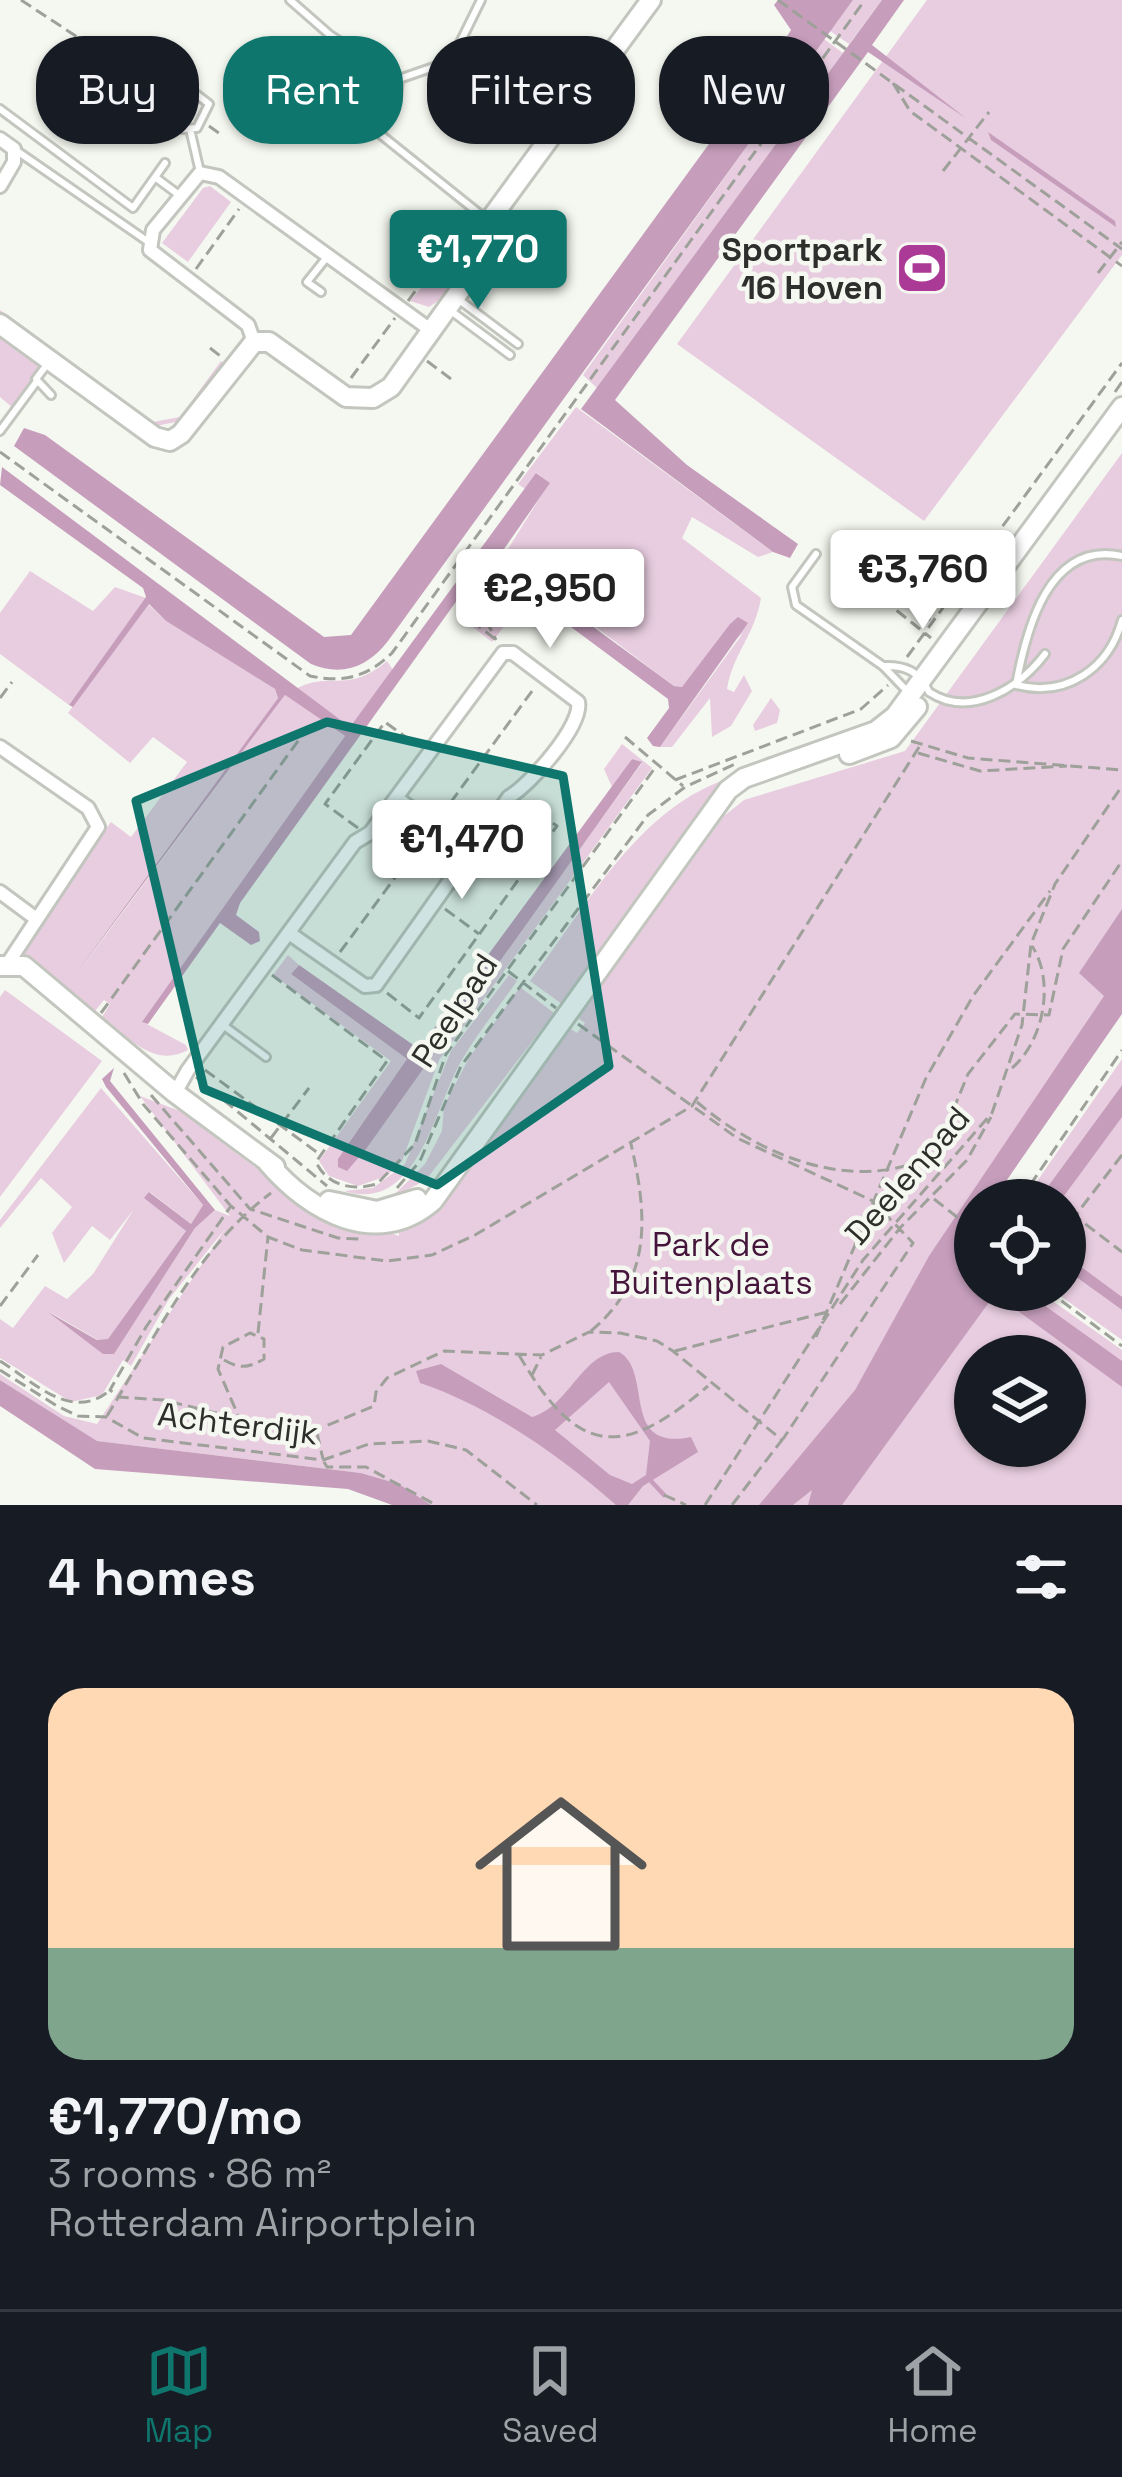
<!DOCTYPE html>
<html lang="en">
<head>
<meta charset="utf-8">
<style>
	:root { --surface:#171b24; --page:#242831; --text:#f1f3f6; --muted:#9ea1a6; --line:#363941; --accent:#0f766e }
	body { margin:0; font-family:"Space Grotesk",sans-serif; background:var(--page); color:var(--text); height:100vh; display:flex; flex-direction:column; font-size:45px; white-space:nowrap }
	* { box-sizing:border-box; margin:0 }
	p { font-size:39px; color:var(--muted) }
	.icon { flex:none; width:66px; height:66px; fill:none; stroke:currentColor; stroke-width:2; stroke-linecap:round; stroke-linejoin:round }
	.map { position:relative; height:1505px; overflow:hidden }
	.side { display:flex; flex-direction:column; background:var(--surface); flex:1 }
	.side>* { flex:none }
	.hud { position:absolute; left:36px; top:36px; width:1050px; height:108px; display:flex; gap:24px }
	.fabs { position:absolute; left:954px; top:1179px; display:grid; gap:24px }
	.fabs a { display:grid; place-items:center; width:132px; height:132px; border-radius:50%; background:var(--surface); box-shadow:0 3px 9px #0004; font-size:60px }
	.price { position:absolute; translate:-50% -102px; padding:0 27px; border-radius:12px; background:#fff; color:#222; font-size:39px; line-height:78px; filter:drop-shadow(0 3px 6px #0008) }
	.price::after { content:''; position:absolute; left:50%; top:72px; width:36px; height:27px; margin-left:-18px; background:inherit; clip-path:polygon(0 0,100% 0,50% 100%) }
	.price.selected { background:var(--accent); color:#fff }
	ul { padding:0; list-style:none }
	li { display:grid; align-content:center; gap:24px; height:636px; padding:0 48px }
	li span { display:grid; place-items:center; height:372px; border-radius:36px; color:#555 }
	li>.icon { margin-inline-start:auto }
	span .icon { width:216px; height:216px; fill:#fffc; stroke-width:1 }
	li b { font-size:51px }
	h2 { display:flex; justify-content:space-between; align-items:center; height:144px; padding:0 48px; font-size:51px }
	.pill { padding:0 42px; border-radius:48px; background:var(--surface); box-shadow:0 3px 9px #0004; font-size:42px; line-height:108px }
	.pill.selected { background:var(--accent); color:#fff }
	.tabs { display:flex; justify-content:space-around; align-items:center; height:168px; border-top:3px solid var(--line); background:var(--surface); font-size:33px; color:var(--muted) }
	.tabs a { display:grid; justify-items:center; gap:6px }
	.tabs .selected { color:var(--accent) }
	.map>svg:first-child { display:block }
	.green { fill:#e8cde0; fill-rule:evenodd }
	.water { fill:#c69ebc; fill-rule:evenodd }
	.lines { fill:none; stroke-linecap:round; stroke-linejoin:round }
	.stream { stroke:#c69ebc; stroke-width:4.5 }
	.lane-casing { stroke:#c3c6be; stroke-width:12 }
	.street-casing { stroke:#c3c6be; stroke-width:18 }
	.secondary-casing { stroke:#c3c6be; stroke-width:24 }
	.path { stroke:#9ea09a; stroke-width:3; stroke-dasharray:12 6; stroke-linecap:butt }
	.lane { stroke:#fff; stroke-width:6 }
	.street { stroke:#fff; stroke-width:12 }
	.secondary { stroke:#fff; stroke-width:18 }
	.marked { fill:#0f766e; fill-opacity:0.2; stroke:#0f766e; stroke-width:9; stroke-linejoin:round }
	.labels { text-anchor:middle; stroke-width:9; stroke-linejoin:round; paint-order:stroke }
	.poi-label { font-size:33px; font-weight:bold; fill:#2e2f2c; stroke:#f5f8f0; text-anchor:end }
	.street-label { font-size:33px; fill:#2e2f2c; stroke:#f5f8f0 }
	.park-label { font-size:33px; fill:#45153c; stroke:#f5f8f0 }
</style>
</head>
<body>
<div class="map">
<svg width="1122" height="1505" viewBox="0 0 1122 1505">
	<rect width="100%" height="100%" fill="#f5f8f0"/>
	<!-- green -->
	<path class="green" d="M 853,0 L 882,0 L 849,44 L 830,31 Z
		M 927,0 L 1122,0 L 1122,255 L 924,521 L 677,344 Z
		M 824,39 L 843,53 L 597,388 L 583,375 Z
		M 210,186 L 231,202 L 188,262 L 162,243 L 203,188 Z
		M 471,221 C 478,254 455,292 429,307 L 410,301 L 427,281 L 434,285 L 463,245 L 456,240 Z
		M 0,310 L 153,422 L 180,417 L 221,361 L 226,364 L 180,421 L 156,426 L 0,317 Z
		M 0,336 L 43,367 L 13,408 L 0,397 Z
		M 576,407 L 773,552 L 758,557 L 692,517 L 682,538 L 761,598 C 755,635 733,653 727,689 L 734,692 L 744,675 L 752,691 L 731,726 L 712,737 L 710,698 L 672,747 L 660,747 L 743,633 L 682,687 L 674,686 L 503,557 L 549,483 L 537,473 L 525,489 L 518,484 Z
		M 1122,453 L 1122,993 L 975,1200 L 955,1246 L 975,1290 L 1037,1290 L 1122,1350 L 1122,1505 L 431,1505 L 399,1484 L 361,1473 L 96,1441 L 0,1380 L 0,1374 L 64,1416 L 97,1424 L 225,1229 L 169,1299 L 131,1366 L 123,1360 L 102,1395 L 71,1402 L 0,1358 L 0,1319 L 13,1328 L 45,1286 L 67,1299 L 93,1274 L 134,1209 L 110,1240 L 92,1226 L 64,1263 L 52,1233 L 72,1207 L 41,1178 L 0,1228 L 0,1220 L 101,1088 L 203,1205 L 191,1224 L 150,1192 L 145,1198 L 186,1231 L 108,1340 L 98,1340 L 48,1311 L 114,1353 L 195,1228 L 215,1210 L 230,1216 L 140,1096 L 180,1111 L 298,1199 L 399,1236 L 399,1228 L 437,1208 L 569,1028 L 577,1033 L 585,1023 L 578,1018 L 724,816 L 744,800 L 905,751 ZM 975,1356 L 1065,1356 L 1065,1446 L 975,1446 Z
		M 30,571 L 93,611 L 115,587 L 146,598 L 69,705 L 0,654 L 0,613 Z
		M 486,574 L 521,604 L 492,642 L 456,614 Z
		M 148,604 L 166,621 L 275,689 L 278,698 L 78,972 L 285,695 L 345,736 L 143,1022 L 186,1045 L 188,1050 C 154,1069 127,1036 102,1017 L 110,1004 L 104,1000 L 95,1011 L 18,950 L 111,822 L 131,837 L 187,762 L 153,737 L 130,763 L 68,713 Z
		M 387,661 L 393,670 L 350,727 L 296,689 C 330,670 347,695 387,661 Z
		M 771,698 L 780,710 L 777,723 L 755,731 L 753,725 Z
		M 622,744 L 652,768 L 439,1060 L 402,1161 L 387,1176 L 358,1186 L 329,1176 L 319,1161 L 391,1061 L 273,975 L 288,955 L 299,965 L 291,974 L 407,1059 L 347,1170 L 642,763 L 632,759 L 612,787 L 604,769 Z
		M 724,780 L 708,811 L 562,1004 L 530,981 C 585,909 635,812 724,780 Z
		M 509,975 L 517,981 C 499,1007 479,1031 463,1058 C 435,1103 419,1215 344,1191 L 373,1188 L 405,1164 L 451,1051 Z
		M 520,987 L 554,1013 L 426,1180 L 391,1198 L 425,1164 L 442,1131 L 444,1106 L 469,1058 Z
		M 5,990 L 102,1061 L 0,1197 L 0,997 Z
		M 1122,1059 L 1122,1085 L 1038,1200 L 1024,1200 Z
		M 1122,1103 L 1122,1304 L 1065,1262 L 1065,1200 L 1050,1200 Z
		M 1065,1269 L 1122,1310 L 1122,1340 L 1052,1290 L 1065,1290 Z"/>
	<!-- water -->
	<path class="water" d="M 778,0 L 853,0 L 388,641 C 368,667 342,677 311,664 L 14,446 L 24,428 L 45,435 L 324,637 L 351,635 L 784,41 L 791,30 L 774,5 Z
		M 882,0 L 904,0 L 872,45 L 967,119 L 868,52 L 615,400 L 687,465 L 798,544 L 790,558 L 773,552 L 581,409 Z
		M 988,132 L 1115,221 L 1116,227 L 991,140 Z
		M 2,467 L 350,727 L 536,473 L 550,483 L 504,549 L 506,563 L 674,686 L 682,687 L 730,624 L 738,617 L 748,623 L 660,747 L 653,746 L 647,738 L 669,708 L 668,699 L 490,567 L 478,571 L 240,903 L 236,915 L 259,932 L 260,941 L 251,945 L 220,923 L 148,1024 L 142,1022 L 345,736 L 285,695 L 77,972 L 278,698 L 275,689 L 166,621 L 149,604 L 73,707 L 69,705 L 146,597 L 143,588 L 0,485 Z
		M 632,759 L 642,762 L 366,1149 L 347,1171 L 338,1167 L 338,1159 L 407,1059 L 291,974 L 299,965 L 419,1049 Z
		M 1122,909 L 1122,1014 L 993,1200 L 975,1200 C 975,1218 964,1234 966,1250 L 975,1256 L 975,1290 L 1023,1290 L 1122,1361 L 1122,1387 L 995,1294 L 842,1505 L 808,1505 L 812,1490 L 793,1505 L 759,1505 L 855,1390 L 929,1256 L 1104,996 L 1079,973 Z
		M 114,1068 L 110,1081 L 215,1210 L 195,1228 L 114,1354 L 103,1354 L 48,1312 L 97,1340 L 108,1339 L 186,1231 L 144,1198 L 149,1192 L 191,1224 L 203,1205 L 106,1087 L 102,1079 Z
		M 1122,1085 L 1122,1117 L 1061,1200 L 1038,1200 Z
		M 1065,1255 L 1122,1297 L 1122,1310 L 1065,1269 Z
		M 619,1352 C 654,1371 619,1452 691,1437 L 698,1452 L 643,1486 L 628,1505 L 616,1505 C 559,1455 491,1407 420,1383 L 416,1371 L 441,1364 L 532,1417 C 569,1407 582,1352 619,1352 ZM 609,1382 L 650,1441 L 646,1475 L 632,1484 L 610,1475 L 555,1430 Z
		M 0,1380 L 97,1441 L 361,1473 L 399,1484 L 431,1505 L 392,1505 L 348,1489 L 95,1469 L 0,1406 Z"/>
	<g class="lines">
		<!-- stream -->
		<path class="stream" d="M 651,1481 L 664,1495"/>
		<!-- lane casing -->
		<g class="lane-casing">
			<path id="lane" d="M 290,0 L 330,35 L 398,79
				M 151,59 L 209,104 L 197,128 L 183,129 L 128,87 L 127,80 L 141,60 Z
				M 0,109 L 133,208 L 165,163
				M 360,118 L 486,219
				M 190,129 L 200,172
				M 373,129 L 397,99 L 399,79 L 451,61 L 481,0
				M 17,151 L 147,241
				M 155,177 L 179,195
				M 321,292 L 307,282 L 327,257
				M 458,299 L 518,344
				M 451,311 L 510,355
				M 48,363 L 36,379 L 51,395
				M 0,431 L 37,381
				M 816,554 L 792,587 L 796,605 L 883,666 L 908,692
				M 1122,556 C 1048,540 1026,631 1016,685 C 1067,698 1109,668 1122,620
				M 883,666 C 905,665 919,671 929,692 C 970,719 1019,688 1045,654
				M 399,796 L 472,849
				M 223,1025 L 266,1057"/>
		</g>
		<!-- street casing -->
		<g class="street-casing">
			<path id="street" d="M 0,139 L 14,149 L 14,162 L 0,186
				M 254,342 L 248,325 L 150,250 L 153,230 L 200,173 L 219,177 L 432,331
				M 0,747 L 88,808 L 98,827 L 8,963
				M 0,892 L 35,918
				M 175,1093 L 188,1070 L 355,842 L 370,833 L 503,653 L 513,653 L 578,702 C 583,725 530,785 509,797 L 376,985 L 365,986 L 289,933"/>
		</g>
		<!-- secondary casing -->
		<g class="secondary-casing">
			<path id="secondary" d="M 0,324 L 155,437 L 170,441 L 181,434 L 254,342 L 269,342 L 346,397 L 373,398 L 391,387 L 461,289 L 489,221 L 651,0
				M 849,754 L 891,738 L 917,707
				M 0,966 L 24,966 L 175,1093 L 275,1167
				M 268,1163 C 309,1211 377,1250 433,1201 L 728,790 L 744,778 L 876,731 L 895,716 L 1122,407
				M 329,1201 L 377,1211 L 417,1199"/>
		</g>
		<!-- path -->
		<path class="path" d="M 21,0 L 123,67
			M 778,0 L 1122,249
			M 893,83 L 910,111 L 1122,266
			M 209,126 L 220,134
			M 943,171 L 989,112
			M 507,227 L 518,235
			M 196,269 L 239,209
			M 1098,273 L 1122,242
			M 408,301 L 470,217
			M 210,348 L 223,358
			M 427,361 L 451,379
			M 351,378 L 395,318
			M 1115,392 L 1122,382
			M 0,452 L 310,676 C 344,683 367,677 392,653 L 865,0
			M 930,620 L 854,557 L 845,569 L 931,638
			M 495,639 L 463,614 L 480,591 L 495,603 L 486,620 L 496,640
			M 907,657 L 1122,363
			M 0,698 L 12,682
			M 625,737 L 683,786
			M 911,741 L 968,758 L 1122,770
			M 918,753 L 980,771 L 1067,766
			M 675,780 L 861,709 L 888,685
			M 440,817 L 535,687
			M 358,828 L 325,804 L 385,722 L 418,746
			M 445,909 L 479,934
			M 340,952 L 431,829
			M 508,971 L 556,1008
			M 272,975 L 387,1061 L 316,1162 C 327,1186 353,1191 377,1184 L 415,1144 L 446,1054 L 657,765
			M 387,993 L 419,1018 L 557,826 L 526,804
			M 101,1013 L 311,723
			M 578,1024 L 737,1138 L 873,1201 L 913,1243 L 783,1439
			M 1012,1068 C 1044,1041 1055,981 1032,946
			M 205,1070 L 318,1153
			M 124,1073 L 143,1104 L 230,1205
			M 196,1077 L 327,1186
			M 151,1095 L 250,1209 L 338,1238 L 360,1239
			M 697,1102 C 760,1156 856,1196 935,1154 L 968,1074 L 1015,1014 L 1049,1015 L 1063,949 L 1122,861
			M 271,1138 L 309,1088
			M 1122,1155 L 1075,1216 L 1122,1252
			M 397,1188 L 420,1161 L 461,1066 L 648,815 L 685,787 L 735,764
			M 934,1199 L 975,1231
			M 1020,1200 L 1122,1050
			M 1047,1290 L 1122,1346
			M 840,1304 L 900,1228 L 967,1160 L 991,1117
			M 0,1306 L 38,1255
			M 591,1331 C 652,1280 648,1217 631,1144
			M 258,1333 L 268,1237
			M 816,1337 L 926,1078 L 973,996 L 1050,891
			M 675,1351 L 827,1312
			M 519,1355 C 577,1455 620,1461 708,1386
			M 224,1360 C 240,1369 248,1368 264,1359 L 264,1339 L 250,1333 L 223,1347 L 218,1369 L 238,1415
			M 0,1361 C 34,1382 71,1422 109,1391
			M 0,1370 L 57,1406 L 78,1416 L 106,1417 L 143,1438 L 323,1460 L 369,1444 L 428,1441 L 466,1450 L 537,1505
			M 532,1375 L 541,1357
			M 107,1416 C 154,1339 197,1248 271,1193
			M 317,1433 L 323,1459
			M 324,1462 L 327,1467 L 366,1467 L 436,1505
			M 664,1495 L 686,1505
			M 705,1505 L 863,1260 L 992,1113 L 1022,1025 L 1031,944 L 1055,884 L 1122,786
			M 732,1505 L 782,1440 L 673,1351 L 657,1341 L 620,1333 L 589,1332 L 542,1355 L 444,1351 L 387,1378 L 376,1392 L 374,1406 L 316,1430 L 294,1432 L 163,1400 L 119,1397 L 110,1390 L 146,1327 L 231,1206 L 268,1237 L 302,1250 L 387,1261 L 432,1255 L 475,1235 L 692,1106 L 921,744"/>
		<!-- lane -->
		<use href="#lane" class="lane"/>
		<!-- street -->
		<use href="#street" class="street"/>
		<!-- secondary -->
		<use href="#secondary" class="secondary"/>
	</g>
	<!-- marked area -->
	<path class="marked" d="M 327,722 L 563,776 L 609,1066 L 437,1185 L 204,1089 L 136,801 Z"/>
	<!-- icons -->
	<defs>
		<g id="stadium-square" transform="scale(2.7)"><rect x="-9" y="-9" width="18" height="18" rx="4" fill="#ab3a96" stroke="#f5f8f0"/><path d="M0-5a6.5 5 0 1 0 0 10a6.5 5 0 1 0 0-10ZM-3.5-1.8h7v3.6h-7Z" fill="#fff"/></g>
	</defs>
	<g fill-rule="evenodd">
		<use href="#stadium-square" x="922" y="268"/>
	</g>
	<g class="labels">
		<!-- poi labels -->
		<g class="poi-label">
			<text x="883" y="261">Sportpark<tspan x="883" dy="38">16 Hoven</tspan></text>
		</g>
		<!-- street labels -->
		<g class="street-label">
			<text transform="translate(454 1010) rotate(-57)" y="12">Peelpad</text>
			<text transform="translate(907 1175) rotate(-49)" y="12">Deelenpad</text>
			<text transform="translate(238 1423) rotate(7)" y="12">Achterdijk</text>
		</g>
		<!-- park labels -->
		<g class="park-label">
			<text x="711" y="1256">Park de<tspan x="711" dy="38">Buitenplaats</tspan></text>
		</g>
	</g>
</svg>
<div class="fabs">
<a><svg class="icon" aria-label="locate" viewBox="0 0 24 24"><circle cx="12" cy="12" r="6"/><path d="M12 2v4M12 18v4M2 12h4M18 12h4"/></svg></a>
<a><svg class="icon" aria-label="layers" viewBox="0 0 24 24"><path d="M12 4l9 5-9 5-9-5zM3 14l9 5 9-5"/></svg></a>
</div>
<b class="price selected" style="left:478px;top:312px">€1,770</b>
<b class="price" style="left:923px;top:632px">€3,760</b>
<b class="price" style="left:550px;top:651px">€2,950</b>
<b class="price" style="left:462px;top:902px">€1,470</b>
<div class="hud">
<a class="pill">Buy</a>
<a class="pill selected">Rent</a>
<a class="pill">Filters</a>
<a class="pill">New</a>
</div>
</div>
<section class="side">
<h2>4 homes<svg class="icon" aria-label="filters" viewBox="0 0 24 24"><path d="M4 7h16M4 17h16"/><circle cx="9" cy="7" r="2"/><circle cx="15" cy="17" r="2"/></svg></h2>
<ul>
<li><span style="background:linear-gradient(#ffd9b3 70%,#7fa58c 0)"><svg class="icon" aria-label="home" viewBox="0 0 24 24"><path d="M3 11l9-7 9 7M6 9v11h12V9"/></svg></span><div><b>€1,770/mo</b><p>3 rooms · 86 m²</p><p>Rotterdam Airportplein</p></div></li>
</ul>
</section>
<nav class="tabs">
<a class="selected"><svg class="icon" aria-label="map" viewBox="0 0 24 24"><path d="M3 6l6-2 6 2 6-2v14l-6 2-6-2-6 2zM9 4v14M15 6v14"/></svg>Map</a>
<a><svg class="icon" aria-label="saved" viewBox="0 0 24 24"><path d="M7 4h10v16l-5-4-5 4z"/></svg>Saved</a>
<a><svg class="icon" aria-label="home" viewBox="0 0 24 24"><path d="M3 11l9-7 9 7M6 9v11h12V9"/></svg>Home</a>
</nav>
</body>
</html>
